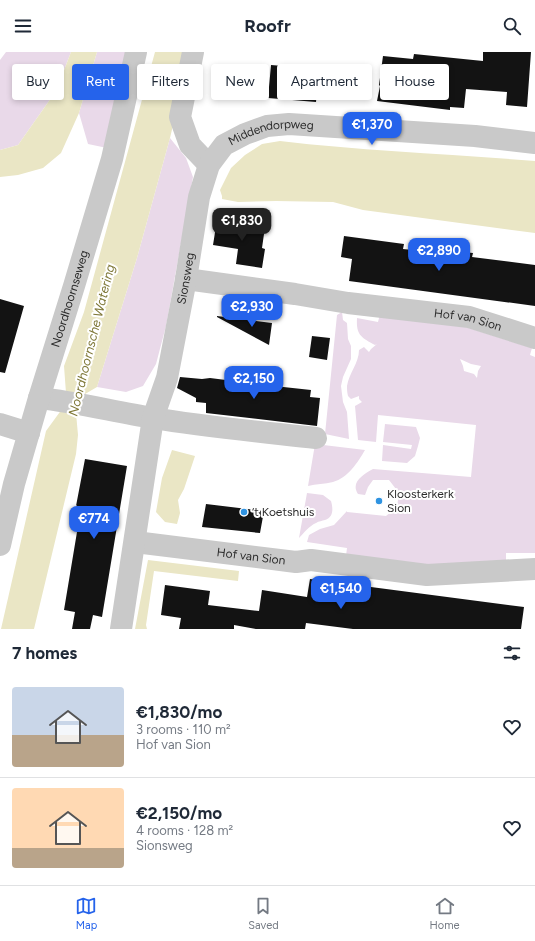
<!DOCTYPE html>
<html lang="en">
<head>
<meta charset="utf-8">
<style>
	:root { --surface:#fff; --page:#f6f6f7; --text:#1f2937; --muted:#747a83; --line:#e0e1e3; --accent:#2563eb }
	body { margin:0; font-family:Figtree,sans-serif; background:var(--page); color:var(--text); height:100vh; display:flex; flex-direction:column; font-size:15px; white-space:nowrap }
	* { box-sizing:border-box; margin:0 }
	p { font-size:13px; color:var(--muted) }
	.icon { flex:none; width:22px; height:22px; fill:none; stroke:currentColor; stroke-width:2; stroke-linecap:round; stroke-linejoin:round }
	.map { position:relative; height:577px; overflow:hidden }
	.sheet { display:flex; flex-direction:column; background:var(--surface); flex:1 }
	.sheet>* { flex:none }
	.banner { position:absolute; left:12px; top:12px; width:511px; height:36px; display:flex; gap:8px }
	.price { position:absolute; translate:-50% -34px; padding:0 9px; border-radius:8px; background:var(--accent); color:#fff; font-size:13px; line-height:26px; filter:drop-shadow(0 1px 2px #0008) }
	.price::after { content:''; position:absolute; left:50%; top:24px; width:12px; height:9px; margin-left:-6px; background:inherit; clip-path:polygon(0 0,100% 0,50% 100%) }
	.price.selected { background:#222; color:#fff }
	ul { padding:0; list-style:none }
	li { display:flex; align-items:center; gap:12px; height:100px; padding:0 12px }
	li+li { border-top:1px solid var(--line) }
	li span { display:grid; place-items:center; flex:none; width:112px; height:80px; border-radius:4px; color:#555 }
	li>.icon { margin-inline-start:auto }
	span .icon { width:48px; height:48px; fill:#fffc; stroke-width:1 }
	li b { font-size:17px }
	h2 { display:flex; justify-content:space-between; align-items:center; height:48px; padding:0 12px; font-size:17px }
	.chip { padding:0 14px; border-radius:4px; background:var(--surface); box-shadow:0 2px 6px #0003; font-size:14px; line-height:36px }
	.chip.selected { background:var(--accent); color:#fff }
	header { display:flex; justify-content:space-between; align-items:center; height:52px; padding:0 12px; background:var(--surface); font-size:18px; font-weight:700 }
	.tabs { display:flex; justify-content:space-around; align-items:center; height:56px; border-top:1px solid var(--line); background:var(--surface); font-size:11px; color:var(--muted) }
	.tabs a { display:grid; justify-items:center; gap:2px }
	.tabs .selected { color:var(--accent) }
	.map>svg:first-child { display:block }
	.green { fill:#e9d9e9; fill-rule:evenodd }
	.water { fill:#eae6c5 }
	.building { fill:#131313 }
	.lines { fill:none; stroke-linecap:round; stroke-linejoin:round }
	.minor { stroke:#c9c9c9; stroke-width:22 }
	.poi-dot { fill:#2f93e1; stroke:#fff; stroke-width:1.5 }
	.labels { text-anchor:middle; stroke-width:4; stroke-linejoin:round; paint-order:stroke }
	.street-label { font-size:12px; fill:#2c2c2c; stroke:#fff }
	.poi-label { font-size:12px; fill:#2c2c2c; stroke:#fff; text-anchor:start }
	.water-label { font-size:13px; font-style:italic; fill:#7f7838; stroke:#fff }
</style>
</head>
<body>
<header><svg class="icon" aria-label="menu" viewBox="0 0 24 24"><path d="M4 6h16M4 12h16M4 18h16"/></svg>Roofr<svg class="icon" aria-label="search" viewBox="0 0 24 24"><circle cx="10" cy="10" r="6"/><path d="M15 15l6 6"/></svg></header>
<div class="map">
<svg width="535" height="577" viewBox="0 0 535 577">
	<rect width="100%" height="100%" fill="#fff"/>
	<!-- green -->
	<path class="green" d="M 6,0 L 71,0 L 56,39 L 18,93 L 0,98 L 0,8 Z
		M 97,0 L 128,0 L 107,96 L 88,92 L 79,61 Z
		M 170,86 L 186,106 L 193,125 L 166,274 L 156,312 L 143,334 L 126,340 L 97,335 L 137,206 Z
		M 342,260 L 343,268 L 347,271 L 348,287 L 351,294 L 351,307 L 343,325 L 341,334 L 343,350 L 347,360 L 349,387 L 325,382 L 337,263 Z
		M 380,262 L 459,273 L 532,296 L 530,303 L 535,305 L 535,501 L 506,501 L 506,510 L 423,513 L 346,504 L 347,496 L 307,490 L 309,483 L 320,477 L 334,473 L 347,459 L 347,460 L 386,464 L 397,455 L 399,441 L 389,428 L 373,428 L 368,435 L 365,443 L 358,442 C 350,430 364,422 373,417 L 471,425 L 476,373 L 378,363 L 376,390 L 358,388 L 355,354 L 362,350 L 359,347 L 359,344 L 351,347 L 348,344 C 347,340 347,337 347,334 C 349,321 359,311 359,298 L 364,295 L 369,300 L 371,297 L 377,292 L 375,293 C 361,285 356,283 357,266 L 378,270 ZM 460,307 L 471,312 L 481,314 L 478,319 L 477,326 L 474,322 L 464,319 L 463,314 Z
		M 385,372 L 416,375 L 420,386 L 418,394 L 415,404 L 407,411 L 382,409 L 383,393 L 411,397 L 412,393 L 383,390 Z
		M 315,392 L 365,398 C 358,410 348,426 333,430 C 325,432 316,432 308,434 Z
		M 307,441 L 323,443 L 331,449 C 333,456 334,465 325,468 C 322,469 319,469 316,471 C 309,474 304,481 299,486 Z"/>
	<!-- water -->
	<path class="water" d="M 71,0 L 97,0 L 79,61 L 61,101 L 43,116 L 18,123 L 0,125 L 0,98 L 18,93 L 56,39 Z
		M 155,0 L 190,0 L 170,86 L 137,206 L 97,335 L 80,345 L 76,361 L 78,383 L 76,402 L 34,577 L 1,577 L 46,379 L 62,357 L 66,341 L 64,314 L 84,260 Z
		M 280,89 C 365,99 450,102 535,109 L 535,181 L 363,158 L 333,150 L 276,149 L 238,150 L 222,147 L 222,144 L 220,138 L 231,116 L 245,103 L 262,92 Z
		M 172,398 L 195,404 L 184,437 L 178,448 L 180,461 L 177,472 L 165,470 L 156,460 L 162,426 Z
		M 148,508 L 239,519 L 238,529 L 154,519 L 146,573 L 147,577 L 135,577 Z"/>
	<!-- building -->
	<path class="building" d="M 483,0 L 531,0 L 527,55 L 506,53 L 507,40 L 466,37 L 464,56 L 450,55 L 450,58 L 377,49 L 380,34 L 379,33 L 383,4 L 413,7 L 414,2 L 483,9 Z
		M 271,13 L 319,17 L 316,50 L 268,46 Z
		M 217,168 L 239,171 L 238,170 L 265,175 L 262,196 L 265,197 L 262,216 L 236,212 L 238,197 L 213,193 Z
		M 344,184 L 404,192 L 403,197 L 450,202 L 451,199 L 473,201 L 472,205 L 535,213 L 535,254 L 349,229 L 352,207 L 341,205 Z
		M 0,247 L 24,254 L 5,321 L 0,320 Z
		M 217,264 L 272,271 L 269,293 L 217,265 Z
		M 312,284 L 330,286 L 327,308 L 309,305 Z
		M 180,325 L 202,327 L 210,326 L 265,333 L 311,338 L 310,345 L 320,346 L 317,374 L 206,361 L 206,351 L 196,350 L 196,346 L 177,336 Z
		M 85,407 L 127,414 L 102,565 L 93,563 L 90,577 L 72,577 L 75,560 L 64,558 L 78,474 L 74,473 L 77,453 L 76,454 Z
		M 206,452 L 264,459 L 260,481 L 202,475 Z
		M 310,527 L 524,555 L 521,577 L 353,577 L 306,571 L 305,577 L 256,577 L 234,573 L 234,577 L 179,577 L 181,566 L 161,563 L 165,533 L 210,539 L 208,553 L 259,559 L 262,538 L 307,545 Z"/>
	<g class="lines">
		<!-- minor -->
		<g class="minor">
			<path d="M 193,0 L 180,65 L 190,93 L 209,113"/>
			<path id="s1" d="M 186,227 L 295,242 L 348,251 L 469,265 L 535,286"/>
			<path d="M 39,346 C 77,350 115,360 153,366 C 207,375 262,380 316,386"/>
			<path d="M 0,372 L 29,381"/>
			<path id="s2" d="M 135,490 L 296,510 L 311,508 L 427,523 L 535,517"/>
			<path id="s3" d="M 0,493 L 14,432 L 39,346 L 74,234 L 112,107 L 136,0"/>
			<path id="s4" d="M 121,577 L 153,366 L 167,326 L 186,227 L 199,145 L 209,113 L 224,93 L 245,82 L 267,74 L 289,72 L 475,84 L 535,91"/>
		</g>
	</g>
	<!-- markers -->
	<g class="poi-dot">
		<circle cx="379" cy="449" r="4"/>
		<circle cx="244" cy="460" r="4"/>
	</g>
	<g class="labels">
		<!-- street labels -->
		<g class="street-label">
			<text dy="4" stroke="none"><textPath href="#s4" startOffset="548">Middendorpweg</textPath></text>
			<text dy="4" stroke="none"><textPath href="#s4" startOffset="357">Sionsweg</textPath></text>
			<text dy="4" stroke="none"><textPath href="#s3" startOffset="256">Noordhoornseweg</textPath></text>
			<text dy="4" stroke="none"><textPath href="#s1" startOffset="285">Hof van Sion</textPath></text>
			<text dy="4" stroke="none"><textPath href="#s2" startOffset="117">Hof van Sion</textPath></text>
		</g>
		<!-- poi labels -->
		<g class="poi-label">
			<text x="387" y="446">Kloosterkerk<tspan x="387" dy="14">Sion</tspan></text>
			<text x="252" y="464">‘t Koetshuis</text>
		</g>
		<!-- water labels -->
		<g class="water-label">
			<text transform="translate(91 288) rotate(-76)" y="5">Noordhoornsche Watering</text>
		</g>
	</g>
</svg>
<b class="price" style="left:372px;top:94px">€1,370</b>
<b class="price selected" style="left:242px;top:190px">€1,830</b>
<b class="price" style="left:439px;top:220px">€2,890</b>
<b class="price" style="left:252px;top:276px">€2,930</b>
<b class="price" style="left:254px;top:348px">€2,150</b>
<b class="price" style="left:94px;top:488px">€774</b>
<b class="price" style="left:341px;top:558px">€1,540</b>
<div class="banner">
<a class="chip">Buy</a>
<a class="chip selected">Rent</a>
<a class="chip">Filters</a>
<a class="chip">New</a>
<a class="chip">Apartment</a>
<a class="chip">House</a>
</div>
</div>
<section class="sheet">
<h2>7 homes<svg class="icon" aria-label="filters" viewBox="0 0 24 24"><path d="M4 7h16M4 17h16"/><circle cx="9" cy="7" r="2"/><circle cx="15" cy="17" r="2"/></svg></h2>
<ul>
<li><span style="background:linear-gradient(#c9d6e8 60%,#b9a48a 0)"><svg class="icon" aria-label="home" viewBox="0 0 24 24"><path d="M3 11l9-7 9 7M6 9v11h12V9"/></svg></span><div><b>€1,830/mo</b><p>3 rooms · 110 m²</p><p>Hof van Sion</p></div><svg class="icon" aria-label="heart" viewBox="0 0 24 24"><path d="M12 20l-8-8c-3-5 5-10 8-4 3-6 11-1 8 4z"/></svg></li>
<li><span style="background:linear-gradient(#ffd9b3 75%,#b9a48a 0)"><svg class="icon" aria-label="home" viewBox="0 0 24 24"><path d="M3 11l9-7 9 7M6 9v11h12V9"/></svg></span><div><b>€2,150/mo</b><p>4 rooms · 128 m²</p><p>Sionsweg</p></div><svg class="icon" aria-label="heart" viewBox="0 0 24 24"><path d="M12 20l-8-8c-3-5 5-10 8-4 3-6 11-1 8 4z"/></svg></li>
</ul>
</section>
<nav class="tabs">
<a class="selected"><svg class="icon" aria-label="map" viewBox="0 0 24 24"><path d="M3 6l6-2 6 2 6-2v14l-6 2-6-2-6 2zM9 4v14M15 6v14"/></svg>Map</a>
<a><svg class="icon" aria-label="saved" viewBox="0 0 24 24"><path d="M7 4h10v16l-5-4-5 4z"/></svg>Saved</a>
<a><svg class="icon" aria-label="home" viewBox="0 0 24 24"><path d="M3 11l9-7 9 7M6 9v11h12V9"/></svg>Home</a>
</nav>
</body>
</html>
